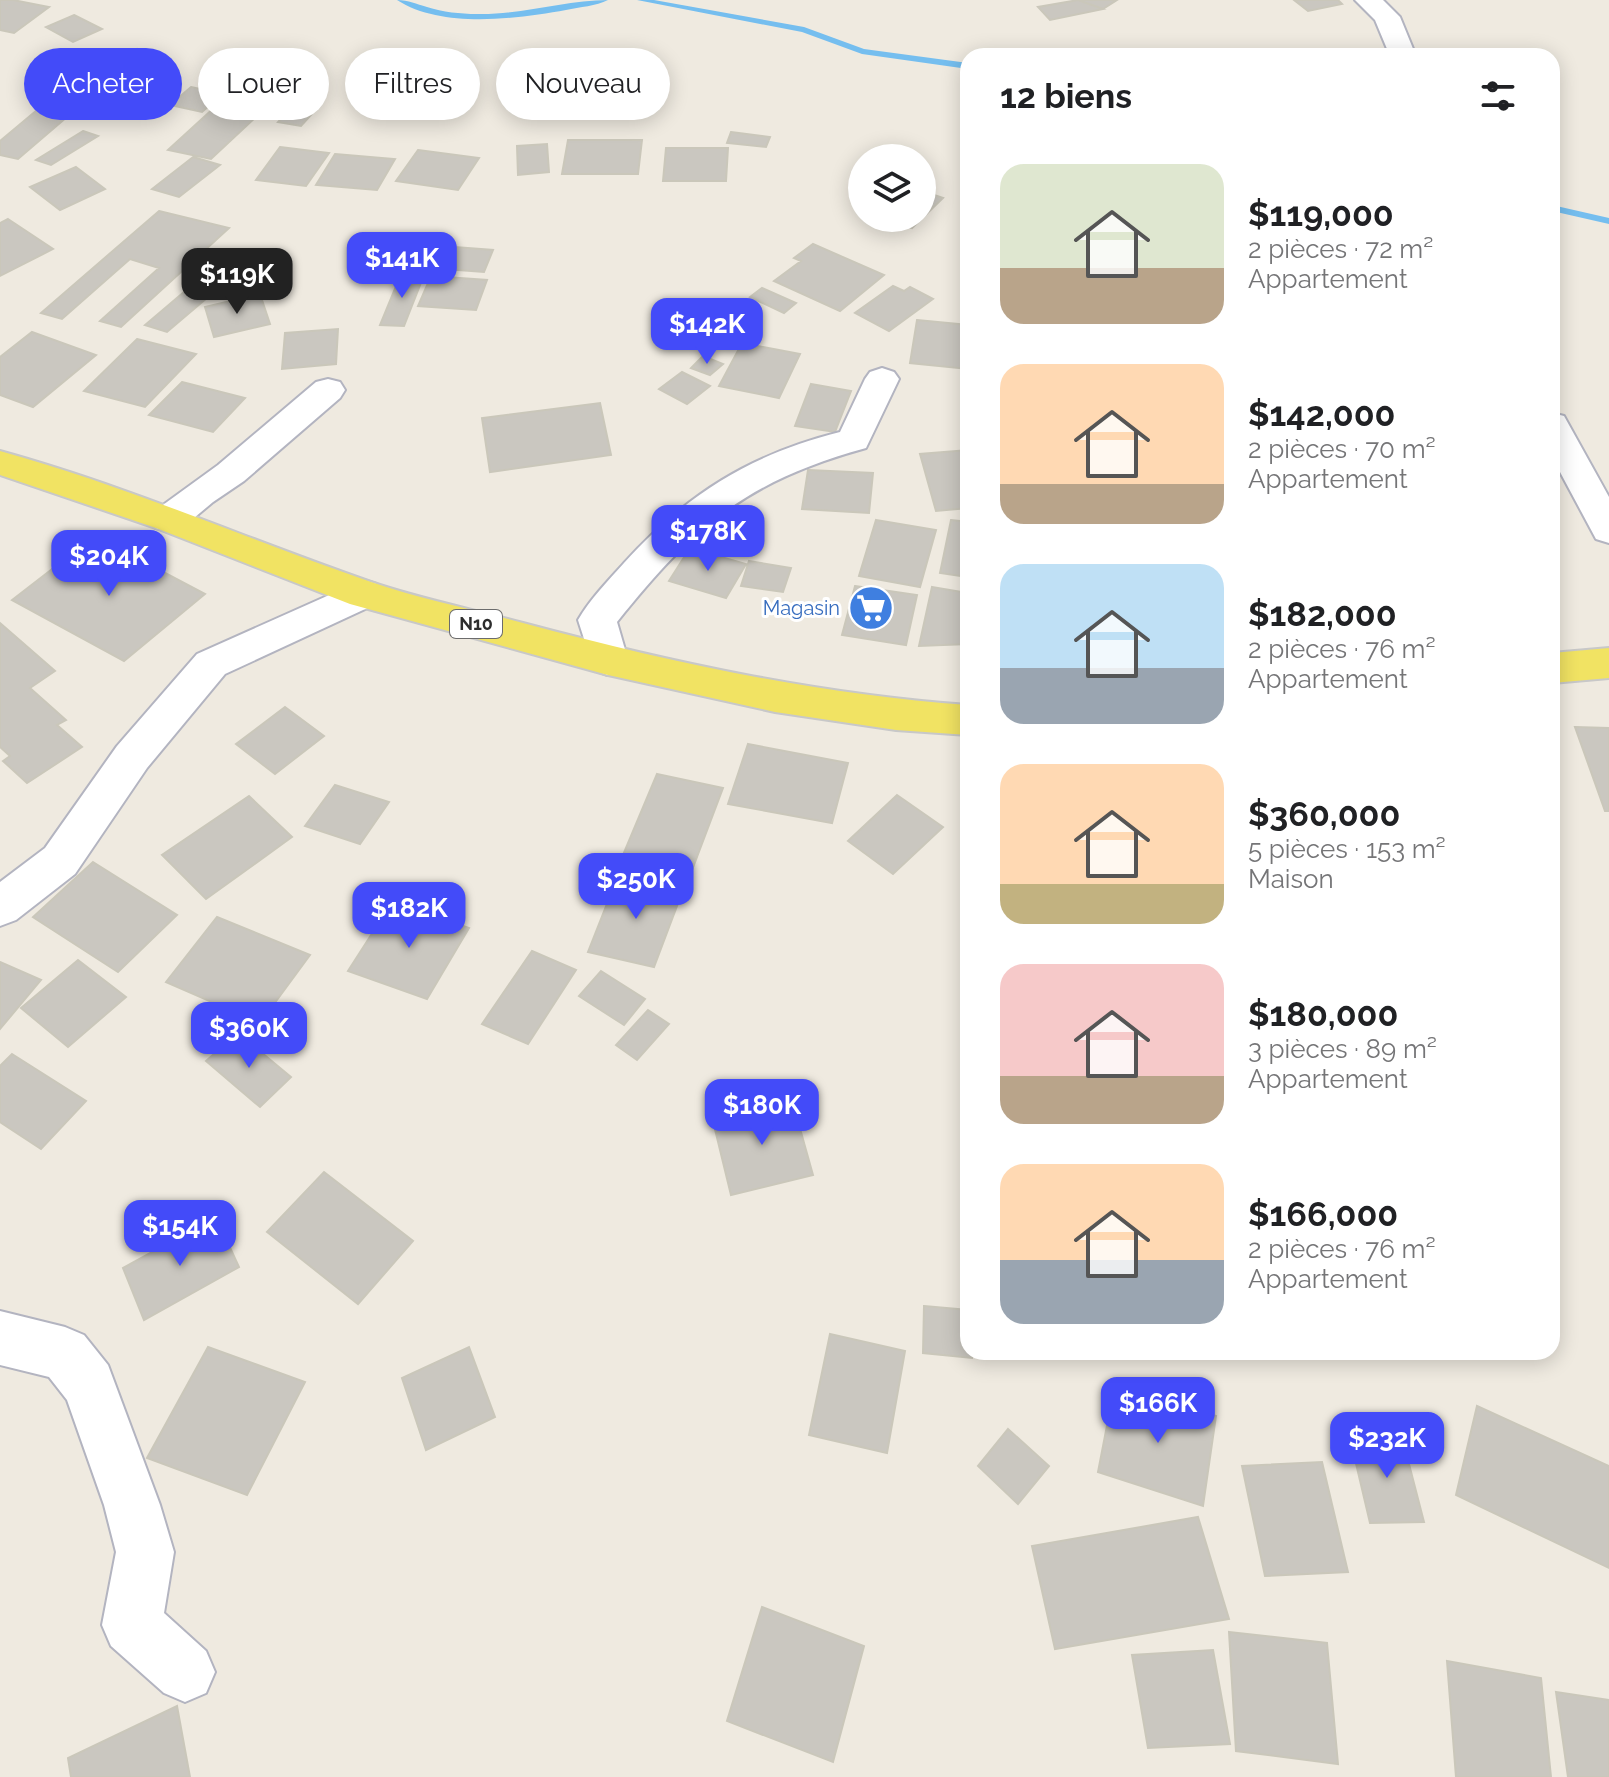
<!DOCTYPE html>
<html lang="fr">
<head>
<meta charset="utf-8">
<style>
	:root { --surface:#fff; --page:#f2f2f2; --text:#202124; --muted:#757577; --accent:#434bf9 }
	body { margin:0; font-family:Raleway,sans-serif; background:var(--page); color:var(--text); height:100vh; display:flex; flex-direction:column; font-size:30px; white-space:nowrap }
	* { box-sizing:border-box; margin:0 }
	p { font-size:26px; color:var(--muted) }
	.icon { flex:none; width:44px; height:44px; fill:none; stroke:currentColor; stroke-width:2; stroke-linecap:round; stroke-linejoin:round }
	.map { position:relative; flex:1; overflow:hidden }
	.details { position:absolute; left:960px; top:48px; width:600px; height:1312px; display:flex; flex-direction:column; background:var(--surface); border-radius:24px; box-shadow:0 4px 20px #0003 }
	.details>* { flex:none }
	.hud { position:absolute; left:24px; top:48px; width:760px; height:72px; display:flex; gap:16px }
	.tools { position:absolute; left:848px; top:144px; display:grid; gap:16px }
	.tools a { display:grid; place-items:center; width:88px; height:88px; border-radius:50%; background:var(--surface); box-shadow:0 4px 20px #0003; font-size:40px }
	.price { position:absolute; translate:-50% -68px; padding:0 18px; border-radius:16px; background:var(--accent); color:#fff; font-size:26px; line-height:52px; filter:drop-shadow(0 2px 4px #0008) }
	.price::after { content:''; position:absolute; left:50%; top:48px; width:24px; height:18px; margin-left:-12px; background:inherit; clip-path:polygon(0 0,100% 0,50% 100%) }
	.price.on { background:#222; color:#fff }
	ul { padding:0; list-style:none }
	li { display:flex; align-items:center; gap:24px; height:200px; padding:0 40px }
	li span { display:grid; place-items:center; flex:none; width:224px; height:160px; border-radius:24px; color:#555 }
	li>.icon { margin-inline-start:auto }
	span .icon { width:96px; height:96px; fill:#fffc; stroke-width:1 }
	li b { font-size:34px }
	h2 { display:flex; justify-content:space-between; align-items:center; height:96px; padding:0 40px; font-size:34px }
	.pill { padding:0 28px; border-radius:36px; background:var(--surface); box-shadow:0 4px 20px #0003; font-size:28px; line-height:72px }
	.pill.on { background:var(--accent); color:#fff }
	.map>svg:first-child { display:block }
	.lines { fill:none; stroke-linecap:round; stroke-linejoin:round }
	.stream { fill:#75beef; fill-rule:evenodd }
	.building { fill:#cac7c0; stroke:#cac7ba; stroke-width:2 }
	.minor-casing { stroke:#b3b4c0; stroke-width:4 }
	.major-casing { stroke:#c8c8c8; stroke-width:4 }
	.minor { fill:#fff; fill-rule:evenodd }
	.major { fill:#f1e363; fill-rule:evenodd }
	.labels { text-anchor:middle; stroke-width:6; stroke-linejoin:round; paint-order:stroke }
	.shield { fill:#fff; stroke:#6c6c6c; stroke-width:2 }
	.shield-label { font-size:18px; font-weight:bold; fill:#2d2d2d }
	.shop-label { font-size:20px; fill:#366cbe; stroke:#fff; text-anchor:end }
</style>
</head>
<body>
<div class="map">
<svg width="1609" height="1777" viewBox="0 0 1609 1777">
	<rect width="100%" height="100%" fill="#efeae0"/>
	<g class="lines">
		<!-- stream -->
		<path class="stream" d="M 397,0 C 409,0 416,4 427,7 C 443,12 460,14 477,14 C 522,15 565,0 608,0 C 596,6 580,7 566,10 C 516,19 442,29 397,0 Z
			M 637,0 L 654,0 L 804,27 L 864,49 L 968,63 L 968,69 L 862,54 L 802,32 Z
			M 1552,205 L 1609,218 L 1609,224 L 1552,211 Z"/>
	</g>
	<!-- building -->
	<path class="building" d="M 0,0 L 13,0 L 49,7 L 14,33 L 0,30 Z
		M 1078,0 L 1103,9 L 1050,20 L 1038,7 Z
		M 1078,0 L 1117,0 L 1103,9 Z
		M 1294,0 L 1338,0 L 1342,4 L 1308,11 Z
		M 74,15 L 102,29 L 73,42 L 46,27 Z
		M 137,49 L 147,60 L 90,78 L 80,66 Z
		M 229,67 L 247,75 L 218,91 L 200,82 Z
		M 191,87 L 223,94 L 202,112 L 170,105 Z
		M 228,95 L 271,103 L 211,159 L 168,150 Z
		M 37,110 L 68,116 L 18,159 L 0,155 L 0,141 Z
		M 288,111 L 311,115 L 301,126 L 278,122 Z
		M 83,131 L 98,136 L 51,165 L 36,160 Z
		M 731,132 L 770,137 L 766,147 L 727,143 Z
		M 568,140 L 642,140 L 638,174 L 562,174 Z
		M 547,144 L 549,172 L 518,175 L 517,146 Z
		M 280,147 L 329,153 L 306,186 L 256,180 Z
		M 666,148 L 728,148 L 726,181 L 663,181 Z
		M 418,150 L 479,158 L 458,190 L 396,181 Z
		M 335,154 L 395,159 L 377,190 L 316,185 Z
		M 193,157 L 220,165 L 179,197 L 152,189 Z
		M 76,167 L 105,189 L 60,210 L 30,187 Z
		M 922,191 L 943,198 L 912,228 L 883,218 L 922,218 Z
		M 159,211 L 229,228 L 121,327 L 100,321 L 159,268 L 130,259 L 62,319 L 41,313 Z
		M 8,219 L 53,249 L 0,276 L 0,223 Z
		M 813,244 L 884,275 L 840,311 L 774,281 L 801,261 L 794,258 Z
		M 441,246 L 493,250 L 484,272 L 432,268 Z
		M 401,274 L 424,275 L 404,326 L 380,325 Z
		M 431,276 L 487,280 L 476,310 L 418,306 Z
		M 893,286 L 904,291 L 910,287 L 933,299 L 889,331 L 855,313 Z
		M 762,288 L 796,303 L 784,313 L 750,297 Z
		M 185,291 L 207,298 L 167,332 L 145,325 Z
		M 260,294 L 270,324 L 214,337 L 205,307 Z
		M 917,320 L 968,325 L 968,369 L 910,363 Z
		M 338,329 L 336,364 L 282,369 L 285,333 Z
		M 32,332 L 96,355 L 33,407 L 0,395 L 0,357 Z
		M 137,339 L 196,354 L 145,407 L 84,391 Z
		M 742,343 L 800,354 L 779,398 L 719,386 Z
		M 703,356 L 723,364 L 710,375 L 691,368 Z
		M 682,372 L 710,386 L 687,404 L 659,389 Z
		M 182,382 L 245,398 L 213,432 L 149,415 Z
		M 811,384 L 851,391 L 835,432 L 795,426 Z
		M 600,403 L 611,455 L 490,472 L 482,418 Z
		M 968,450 L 968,508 L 936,511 L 920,454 Z
		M 808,470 L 873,473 L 869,513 L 802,509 Z
		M 876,520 L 936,530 L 920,587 L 859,576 Z
		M 951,520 L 968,522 L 968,577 L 940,573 Z
		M 95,536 L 205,594 L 124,661 L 12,600 Z
		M 690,548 L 746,564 L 726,598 L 669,581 Z
		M 749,561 L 791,568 L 783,592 L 741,586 Z
		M 855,586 L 917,595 L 906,645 L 842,635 Z
		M 932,587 L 968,593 L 968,644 L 919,646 Z
		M 0,623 L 55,671 L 30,688 L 66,720 L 57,725 L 82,747 L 27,783 L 3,761 L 10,756 L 0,747 Z
		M 285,707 L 324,736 L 275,774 L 236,744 Z
		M 1575,727 L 1609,728 L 1609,811 L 1605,811 Z
		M 748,744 L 848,763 L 832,823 L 728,804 Z
		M 657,774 L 723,788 L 692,870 L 623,855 Z
		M 335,785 L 389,802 L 360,844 L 305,826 Z
		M 897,795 L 943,827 L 893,874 L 848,841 Z
		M 249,796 L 292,837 L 206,899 L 162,855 Z
		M 93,862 L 177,915 L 118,972 L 33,917 Z
		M 618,876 L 683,890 L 654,967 L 588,952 Z
		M 393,901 L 469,928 L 427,999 L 348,971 Z
		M 217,917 L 310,955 L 260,1023 L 166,982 Z
		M 532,951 L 576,970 L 528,1044 L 482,1024 Z
		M 78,960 L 126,997 L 68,1047 L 21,1008 Z
		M 0,962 L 41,980 L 0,1029 Z
		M 601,971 L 645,999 L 624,1025 L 579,996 Z
		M 648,1010 L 669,1024 L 637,1060 L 616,1045 Z
		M 238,1033 L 291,1077 L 260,1107 L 206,1061 Z
		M 12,1054 L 86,1101 L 41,1149 L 0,1122 L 0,1066 Z
		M 792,1100 L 813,1175 L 731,1195 L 712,1117 Z
		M 324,1172 L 413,1241 L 358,1304 L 267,1232 Z
		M 216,1217 L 239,1267 L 144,1320 L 123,1268 Z
		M 924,1306 L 968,1310 L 968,1352 L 972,1352 L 972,1358 L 923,1353 Z
		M 830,1334 L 905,1351 L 887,1453 L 809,1435 Z
		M 208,1347 L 305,1382 L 247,1495 L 147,1458 Z
		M 469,1347 L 495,1417 L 426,1450 L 402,1378 Z
		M 1115,1384 L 1216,1416 L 1203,1506 L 1098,1472 Z
		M 1477,1406 L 1609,1466 L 1609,1568 L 1456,1495 Z
		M 1008,1429 L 1049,1466 L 1018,1504 L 978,1466 Z
		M 1402,1437 L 1424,1522 L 1370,1523 L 1350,1438 Z
		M 1322,1462 L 1348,1572 L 1265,1576 L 1242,1466 Z
		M 1198,1517 L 1229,1619 L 1055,1649 L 1032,1546 Z
		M 762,1607 L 864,1646 L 833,1762 L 727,1721 Z
		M 1229,1632 L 1327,1643 L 1338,1764 L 1236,1751 Z
		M 1213,1650 L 1230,1744 L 1148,1748 L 1132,1655 Z
		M 1447,1661 L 1541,1678 L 1551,1777 L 1456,1777 Z
		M 1556,1692 L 1609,1700 L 1609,1777 L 1568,1777 Z
		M 177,1706 L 190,1777 L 71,1777 L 68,1758 Z"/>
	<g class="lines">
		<!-- minor casing -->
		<g class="minor-casing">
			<path id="minor" d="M 1355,0 L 1383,0 L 1400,17 L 1416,56 L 1390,56 L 1375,20 Z
				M 882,368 L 894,372 L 899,379 L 866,448 C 746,481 694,526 617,622 L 628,660 L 622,670 L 608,675 L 594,670 L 578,620 C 590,599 608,581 624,563 C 687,494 749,455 840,432 L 865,379 L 870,372 Z
				M 328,379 L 340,382 L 345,390 L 340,398 L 244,481 L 213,502 L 182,528 L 169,531 L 156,528 L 151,519 L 156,510 L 218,465 L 316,382 Z
				M 1552,413 L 1564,416 L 1609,497 L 1609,543 L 1596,539 L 1552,457 Z
				M 363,580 L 376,584 L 382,594 L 376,604 L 225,674 L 147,768 L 75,874 L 16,920 L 0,926 L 0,882 L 45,848 L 117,746 L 197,654 Z
				M 0,1311 L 65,1327 L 84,1335 L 108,1365 L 160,1505 L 174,1552 L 164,1613 L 206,1651 L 215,1672 L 206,1693 L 185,1702 L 164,1693 L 111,1646 L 102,1625 L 116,1552 L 104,1505 L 67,1400 L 49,1377 L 0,1365 Z"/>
		</g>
		<!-- major casing -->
		<g class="major-casing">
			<path id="major" d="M 0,451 C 127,486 247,539 371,582 C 420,599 472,609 523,623 C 669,662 816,694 968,705 L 968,735 L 896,730 L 775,712 L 608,675 L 350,604 L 156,528 L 0,475 Z
				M 1609,648 L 1609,678 L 1552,683 L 1552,653 Z"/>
		</g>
		<!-- minor -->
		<use href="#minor" class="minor"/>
		<!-- major -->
		<use href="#major" class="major"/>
	</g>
	<!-- icons -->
	<defs>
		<g id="supermarket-disc" transform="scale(2.3)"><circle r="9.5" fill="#3f7fe0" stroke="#fff"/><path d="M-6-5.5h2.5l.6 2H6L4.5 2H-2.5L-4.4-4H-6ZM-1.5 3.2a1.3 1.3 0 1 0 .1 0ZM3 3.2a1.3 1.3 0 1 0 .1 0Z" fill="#fff"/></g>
	</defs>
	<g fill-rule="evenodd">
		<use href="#supermarket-disc" x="871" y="608"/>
	</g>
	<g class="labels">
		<!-- shield labels -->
		<rect class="shield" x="450" y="610" width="52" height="28" rx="6"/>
		<g class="shield-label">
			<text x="476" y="630">N10</text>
		</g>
		<!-- shop labels -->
		<g class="shop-label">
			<text x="840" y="615">Magasin</text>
		</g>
	</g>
</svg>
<div class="tools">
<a><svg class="icon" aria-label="layers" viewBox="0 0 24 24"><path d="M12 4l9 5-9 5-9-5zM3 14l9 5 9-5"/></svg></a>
</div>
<b class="price" style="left:402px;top:300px">$141K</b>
<b class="price on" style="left:237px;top:316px">$119K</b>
<b class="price" style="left:707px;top:366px">$142K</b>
<b class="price" style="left:708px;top:573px">$178K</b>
<b class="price" style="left:109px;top:598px">$204K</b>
<b class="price" style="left:636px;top:921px">$250K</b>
<b class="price" style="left:409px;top:950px">$182K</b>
<b class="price" style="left:249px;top:1070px">$360K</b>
<b class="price" style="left:762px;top:1147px">$180K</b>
<b class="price" style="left:180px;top:1268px">$154K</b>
<b class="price" style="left:1158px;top:1445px">$166K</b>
<b class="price" style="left:1387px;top:1480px">$232K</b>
<div class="hud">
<a class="pill on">Acheter</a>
<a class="pill">Louer</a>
<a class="pill">Filtres</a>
<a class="pill">Nouveau</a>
</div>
<section class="details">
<h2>12 biens<svg class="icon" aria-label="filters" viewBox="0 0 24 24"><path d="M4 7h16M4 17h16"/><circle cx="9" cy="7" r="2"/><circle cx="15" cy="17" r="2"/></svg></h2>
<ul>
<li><span style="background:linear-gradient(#dfe7d0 65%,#b9a48a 0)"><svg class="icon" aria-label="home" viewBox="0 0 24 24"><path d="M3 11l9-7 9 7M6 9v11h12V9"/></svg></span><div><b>$119,000</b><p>2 pièces · 72 m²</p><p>Appartement</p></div></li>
<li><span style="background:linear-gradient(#ffd9b3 75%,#b9a48a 0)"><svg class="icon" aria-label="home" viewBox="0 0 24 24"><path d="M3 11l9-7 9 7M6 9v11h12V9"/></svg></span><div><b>$142,000</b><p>2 pièces · 70 m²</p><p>Appartement</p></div></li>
<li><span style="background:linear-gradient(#bfe0f5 65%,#9aa5b1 0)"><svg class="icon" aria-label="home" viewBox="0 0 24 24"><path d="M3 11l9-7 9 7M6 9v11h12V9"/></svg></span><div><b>$182,000</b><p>2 pièces · 76 m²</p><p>Appartement</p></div></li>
<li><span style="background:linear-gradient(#ffd9b3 75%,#c2b280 0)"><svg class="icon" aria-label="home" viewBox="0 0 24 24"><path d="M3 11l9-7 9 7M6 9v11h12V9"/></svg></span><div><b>$360,000</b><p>5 pièces · 153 m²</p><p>Maison</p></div></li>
<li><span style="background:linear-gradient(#f6c9c9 70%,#b9a48a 0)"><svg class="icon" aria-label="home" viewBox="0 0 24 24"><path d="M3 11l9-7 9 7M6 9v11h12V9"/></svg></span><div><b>$180,000</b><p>3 pièces · 89 m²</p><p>Appartement</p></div></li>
<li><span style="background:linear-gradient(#ffd9b3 60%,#9aa5b1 0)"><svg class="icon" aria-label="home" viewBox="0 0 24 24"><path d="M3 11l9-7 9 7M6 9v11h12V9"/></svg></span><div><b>$166,000</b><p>2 pièces · 76 m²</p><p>Appartement</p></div></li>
</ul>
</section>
</div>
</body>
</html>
